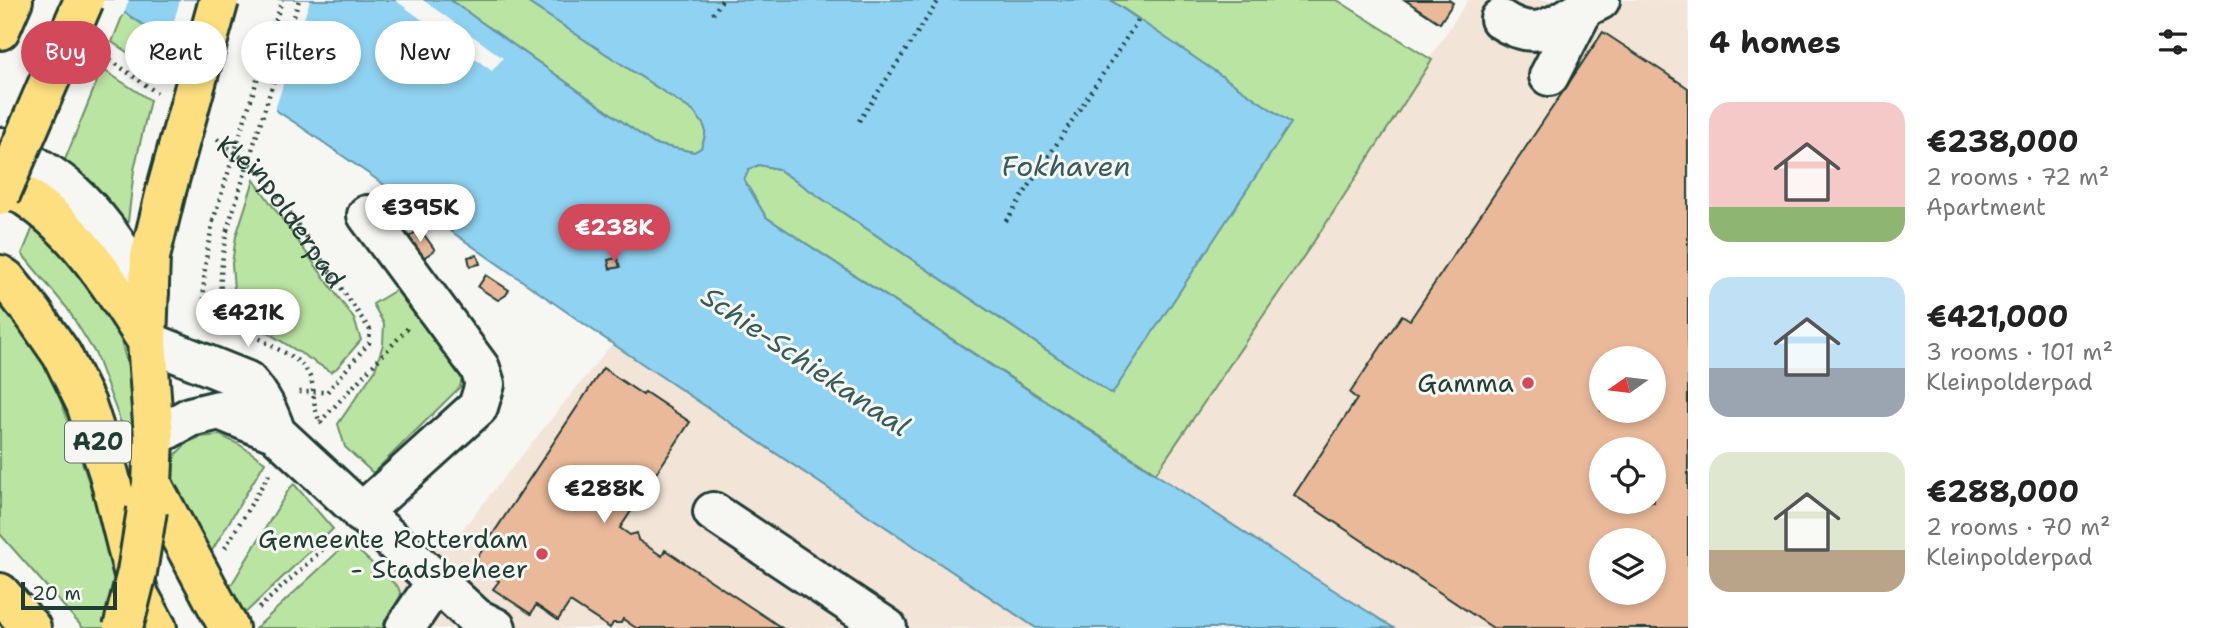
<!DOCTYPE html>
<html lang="en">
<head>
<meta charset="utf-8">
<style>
	:root { --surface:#fff; --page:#f6f6f6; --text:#222; --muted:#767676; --accent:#d1495b }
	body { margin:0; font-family:"Shantell Sans",sans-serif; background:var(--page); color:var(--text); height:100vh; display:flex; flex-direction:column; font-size:26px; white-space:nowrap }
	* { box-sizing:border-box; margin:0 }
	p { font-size:23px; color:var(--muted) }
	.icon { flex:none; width:38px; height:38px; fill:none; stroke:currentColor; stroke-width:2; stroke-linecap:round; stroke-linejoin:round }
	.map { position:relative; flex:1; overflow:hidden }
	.sheet { display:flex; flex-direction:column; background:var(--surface); width:525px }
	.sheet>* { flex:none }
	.hud { position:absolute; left:21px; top:21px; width:665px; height:63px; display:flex; gap:14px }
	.needle { width:46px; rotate:256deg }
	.tools { position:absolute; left:1589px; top:346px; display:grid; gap:14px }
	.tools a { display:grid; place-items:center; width:77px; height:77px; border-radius:50%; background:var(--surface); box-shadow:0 4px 10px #0003; font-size:35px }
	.scale { position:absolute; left:21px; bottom:18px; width:96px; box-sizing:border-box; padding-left:7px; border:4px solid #1f3d34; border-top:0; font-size:19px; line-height:24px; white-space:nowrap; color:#1f3d34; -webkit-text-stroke:5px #f6f6f2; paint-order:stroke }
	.price { position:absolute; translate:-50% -60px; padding:0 16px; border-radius:24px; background:#fff; color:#222; font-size:23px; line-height:46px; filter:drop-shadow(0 2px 4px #0008) }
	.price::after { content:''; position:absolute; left:50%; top:42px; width:21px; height:16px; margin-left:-10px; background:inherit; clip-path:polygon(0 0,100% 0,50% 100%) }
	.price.selected { background:var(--accent); color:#fff }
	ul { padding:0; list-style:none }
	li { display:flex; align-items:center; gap:21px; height:175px; padding:0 21px }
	li span { display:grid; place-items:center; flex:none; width:196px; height:140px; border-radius:21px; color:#555 }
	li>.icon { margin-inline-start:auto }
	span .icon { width:84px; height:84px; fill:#fffc; stroke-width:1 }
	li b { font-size:30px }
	h2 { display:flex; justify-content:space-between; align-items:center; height:84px; padding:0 21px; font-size:30px }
	.chip { padding:0 24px; border-radius:32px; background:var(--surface); box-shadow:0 4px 10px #0003; font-size:24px; line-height:63px }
	.chip.selected { background:var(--accent); color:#fff }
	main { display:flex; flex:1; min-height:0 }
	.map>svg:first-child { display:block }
	.built { fill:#f2e4d7; fill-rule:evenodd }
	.green { fill:#bae4a1; stroke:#6c906a; stroke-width:2 }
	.water { fill:#90d2f1; stroke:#6396a5; stroke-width:2 }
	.pier { fill:#f6f6f2 }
	.building { fill:#e9b999; stroke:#1f3d34; stroke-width:2; fill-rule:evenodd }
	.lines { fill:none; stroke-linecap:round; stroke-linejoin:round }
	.minor-casing { stroke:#1f3d34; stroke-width:44 }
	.major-casing { stroke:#1f3d34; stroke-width:44 }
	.highway-casing { stroke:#1f3d34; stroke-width:44 }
	.path { stroke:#1f3d34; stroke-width:4.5; stroke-dasharray:2 5; stroke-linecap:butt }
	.minor { stroke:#f6f6f2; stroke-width:38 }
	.major { stroke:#fddf80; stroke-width:38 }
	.highway { stroke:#fddf80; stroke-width:38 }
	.major-bridge-casing { stroke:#1f3d34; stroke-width:44; stroke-linecap:butt }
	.path-bridge { stroke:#1f3d34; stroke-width:4.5; stroke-dasharray:2 5; stroke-linecap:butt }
	.major-bridge { stroke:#fddf80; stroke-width:38 }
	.poi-dot { fill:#d1495b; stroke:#f6f6f2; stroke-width:2.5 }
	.labels { text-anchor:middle; stroke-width:6; stroke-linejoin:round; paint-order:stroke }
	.shield { fill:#f6f6f2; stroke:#60746d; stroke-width:2 }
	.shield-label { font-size:24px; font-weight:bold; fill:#1f3d34 }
	.street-label { font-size:26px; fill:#1f3d34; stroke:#f6f6f2 }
	.poi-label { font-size:26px; fill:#1f3d34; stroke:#f6f6f2; text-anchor:end }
	.water-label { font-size:28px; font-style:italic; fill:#365b5a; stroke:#f6f6f2 }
</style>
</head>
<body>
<main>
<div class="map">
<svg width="1688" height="628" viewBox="0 0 1688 628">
	<rect width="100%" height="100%" fill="#f6f6f2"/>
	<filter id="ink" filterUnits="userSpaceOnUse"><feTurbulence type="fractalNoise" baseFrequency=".0143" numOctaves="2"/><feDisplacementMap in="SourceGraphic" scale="14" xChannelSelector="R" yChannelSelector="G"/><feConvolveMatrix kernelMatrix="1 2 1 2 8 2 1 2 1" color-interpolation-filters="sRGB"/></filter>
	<g filter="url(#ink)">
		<!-- built -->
		<path class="built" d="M 1468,0 L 1688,0 L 1688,628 L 290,628 L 462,530 L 619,335 L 1057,626 ZM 1601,359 L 1654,359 L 1654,411 L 1601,411 ZM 1601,450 L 1654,450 L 1654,502 L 1601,502 ZM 1601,541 L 1654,541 L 1654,593 L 1601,593 Z"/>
		<!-- green -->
		<path class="green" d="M 450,0 L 524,0 L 693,111 C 706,126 709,129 701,148 L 694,152 L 654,144 Z
			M 1110,0 L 1337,0 L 1432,60 L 1325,225 L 1156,473 L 766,217 L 744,180 L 749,169 L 759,165 L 778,169 L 1112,394 L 1139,19 Z
			M 124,12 L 168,41 L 158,73 L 112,42 Z
			M 102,69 L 150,100 L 134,170 L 127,230 L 62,167 Z
			M 254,180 L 354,319 L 361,340 L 337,368 L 331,372 L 244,318 L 235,302 L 232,264 L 236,236 Z
			M 38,215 L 101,296 L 120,338 L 132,380 L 137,466 L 95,353 L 67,308 L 22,254 Z
			M 401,287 L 463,374 L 460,387 L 373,473 L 345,447 L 338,424 L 375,370 L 383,344 L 384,324 L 373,304 Z
			M 0,303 L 44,358 L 61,401 L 122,579 L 108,628 L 83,628 L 0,534 Z
			M 220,435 L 240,445 L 265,462 L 207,559 L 171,492 L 169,471 L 176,454 L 188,442 L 201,437 Z
			M 294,484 L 333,529 L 240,618 L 227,592 L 289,489 Z
			M 350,543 L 398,587 L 401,595 L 382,628 L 256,628 L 345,545 Z"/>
		<!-- water -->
		<path class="water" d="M 105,0 L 450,0 L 654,144 L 694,152 L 701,148 C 709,129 706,126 693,111 L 524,0 L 1110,0 L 1291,123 L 1112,394 L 778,169 L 759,165 L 749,169 L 744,180 L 766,217 L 1286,560 L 1394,628 L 1036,628 L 610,342 L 297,124 Z"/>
		<!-- pier -->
		<path class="pier" d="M 101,0 L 129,0 L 123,16 Z
			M 180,0 L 310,0 L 274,113 L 167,45 Z
			M 395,0 L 423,0 L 503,58 L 492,71 Z"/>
		<!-- building -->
		<path class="building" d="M 1405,0 L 1449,0 L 1453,3 L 1440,23 Z
			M 1603,32 L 1688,88 L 1688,628 L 1493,628 L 1294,495 L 1357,399 L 1350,393 L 1402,315 L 1410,320 ZM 1601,359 L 1654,359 L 1654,411 L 1601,411 ZM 1601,450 L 1654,450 L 1654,502 L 1601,502 ZM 1601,541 L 1654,541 L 1654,593 L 1601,593 Z
			M 402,195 L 404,204 L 395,207 L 393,197 Z
			M 420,229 L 435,250 L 422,259 L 403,241 Z
			M 477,255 L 480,264 L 470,266 L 468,257 Z
			M 617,258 L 620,267 L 610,269 L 608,260 Z
			M 486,275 L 509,290 L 506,295 L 498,300 L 478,287 Z
			M 603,368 L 643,395 L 645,392 L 690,422 L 620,528 L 630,535 L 637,533 L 638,540 L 662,556 L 665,550 L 782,628 L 636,628 L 623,619 L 621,623 L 613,623 L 610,628 L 570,602 L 558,620 L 536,605 L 531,614 L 493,589 L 499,581 L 473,564 Z"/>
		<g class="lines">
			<!-- minor casing -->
			<g class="minor-casing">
				<path id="minor" d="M 1500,19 C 1543,48 1561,17 1600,0
					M 1549,76 L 1585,6
					M 0,147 C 25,159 52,174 73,193 C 104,221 125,258 149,292
					M 147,341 L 247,381 C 262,397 269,413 276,433
					M 154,437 L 190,417 L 219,410 L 276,433 L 476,618 L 496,628
					M 713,512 L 887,628
					M 361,513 L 478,407 L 485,384 L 480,368 L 367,215
					M 405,628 L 436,582"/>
			</g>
			<!-- major casing -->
			<g class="major-casing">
				<path id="major" d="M 0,181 C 72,219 104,275 147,341
					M 147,510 L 152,484 L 154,437 L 147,341 L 150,257 L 166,191"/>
			</g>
			<!-- highway casing -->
			<g class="highway-casing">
				<path id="highway" d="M 0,30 L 13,0
					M 0,275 L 6,279 L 33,313 L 62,355 L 86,404 L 109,474 L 139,595 L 157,628
					M 152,484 L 229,628
					M 0,593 L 31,628"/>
			</g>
			<!-- path -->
			<g class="path">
				<path d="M 713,14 L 722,0"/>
				<path d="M 99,52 L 157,93"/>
				<path d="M 859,121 L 939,0"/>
				<path id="s1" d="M 217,139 L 262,173 L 370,330 L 369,343 L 327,392 L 299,392"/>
				<path d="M 213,221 C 208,247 194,308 215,328"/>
				<path d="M 1006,221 L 1139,19"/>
				<path d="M 227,230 C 224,250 215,293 226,311 C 236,326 258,338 274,347 C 287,354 301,360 308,373 C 317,387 310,408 322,424"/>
				<path d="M 320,422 L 408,328"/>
				<path d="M 225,548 L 269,474"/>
				<path d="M 259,608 L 337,536"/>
			</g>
			<!-- minor -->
			<use href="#minor" class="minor"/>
			<!-- major -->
			<use href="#major" class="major"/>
			<!-- highway -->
			<use href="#highway" class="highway"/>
			<!-- major-bridge casing -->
			<g class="major-bridge-casing">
				<path id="major-bridge" d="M 166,191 L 219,0
					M 0,195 L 84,0
					M 123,628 L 137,572 L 147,510"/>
			</g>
			<!-- path-bridge -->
			<path class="path-bridge" d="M 213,221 L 282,0
				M 227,230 L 299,0"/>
			<!-- major-bridge -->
			<use href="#major-bridge" class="major-bridge"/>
		</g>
	</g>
	<!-- markers -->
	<g class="poi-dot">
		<circle cx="1528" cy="383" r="7"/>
		<circle cx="542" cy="554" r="7"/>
	</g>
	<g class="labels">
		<!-- shield labels -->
		<rect class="shield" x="65" y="421.5" width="66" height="41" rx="5"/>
		<g class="shield-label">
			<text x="98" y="450">A20</text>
		</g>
		<!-- street labels -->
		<g class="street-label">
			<text dy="9" stroke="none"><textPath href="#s1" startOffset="98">Kleinpolderpad</textPath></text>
		</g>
		<!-- poi labels -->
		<g class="poi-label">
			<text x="1514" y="392">Gamma</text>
			<text x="528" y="548">Gemeente Rotterdam<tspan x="528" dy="30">- Stadsbeheer</tspan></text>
		</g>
		<!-- water labels -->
		<g class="water-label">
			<text x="1066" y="176">Fokhaven</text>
			<text transform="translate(806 361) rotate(34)" y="10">Schie-Schiekanaal</text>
		</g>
	</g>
</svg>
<div class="tools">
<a><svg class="needle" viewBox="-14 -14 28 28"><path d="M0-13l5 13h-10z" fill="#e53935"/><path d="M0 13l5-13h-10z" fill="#767676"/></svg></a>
<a><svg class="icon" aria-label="locate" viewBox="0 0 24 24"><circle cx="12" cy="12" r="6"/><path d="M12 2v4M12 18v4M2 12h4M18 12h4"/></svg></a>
<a><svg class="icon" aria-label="layers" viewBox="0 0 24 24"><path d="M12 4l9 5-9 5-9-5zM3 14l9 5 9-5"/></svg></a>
</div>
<div class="scale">20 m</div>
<b class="price" style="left:420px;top:244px">€395K</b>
<b class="price selected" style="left:614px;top:264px">€238K</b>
<b class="price" style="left:248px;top:349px">€421K</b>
<b class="price" style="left:604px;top:525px">€288K</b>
<div class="hud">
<a class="chip selected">Buy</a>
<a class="chip">Rent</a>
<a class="chip">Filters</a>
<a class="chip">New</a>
</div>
</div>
<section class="sheet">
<h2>4 homes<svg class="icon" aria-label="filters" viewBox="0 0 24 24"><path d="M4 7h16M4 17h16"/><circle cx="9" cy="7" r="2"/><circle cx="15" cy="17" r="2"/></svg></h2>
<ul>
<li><span style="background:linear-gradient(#f6c9c9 75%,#8fb573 0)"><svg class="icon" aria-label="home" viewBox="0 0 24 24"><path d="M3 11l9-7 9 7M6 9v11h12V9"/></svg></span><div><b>€238,000</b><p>2 rooms · 72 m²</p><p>Apartment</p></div></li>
<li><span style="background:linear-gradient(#bfe0f5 65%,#9aa5b1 0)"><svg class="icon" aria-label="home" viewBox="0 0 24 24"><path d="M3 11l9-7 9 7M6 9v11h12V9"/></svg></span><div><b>€421,000</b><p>3 rooms · 101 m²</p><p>Kleinpolderpad</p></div></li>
<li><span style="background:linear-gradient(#dfe7d0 70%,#b9a48a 0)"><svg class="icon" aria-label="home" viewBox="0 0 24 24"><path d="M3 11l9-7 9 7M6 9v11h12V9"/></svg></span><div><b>€288,000</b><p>2 rooms · 70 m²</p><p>Kleinpolderpad</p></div></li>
</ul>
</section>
</main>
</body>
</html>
